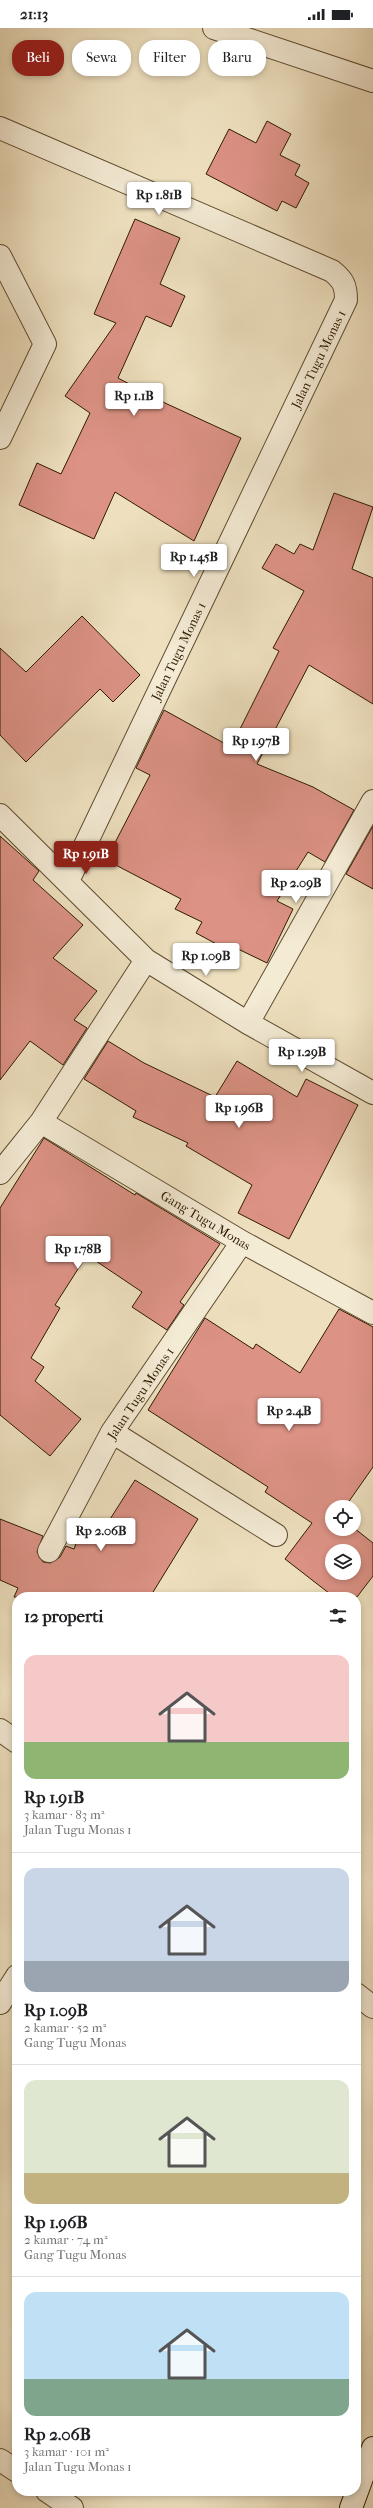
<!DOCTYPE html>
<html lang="id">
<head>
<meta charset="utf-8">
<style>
	:root { --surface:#fff; --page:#f2f2f2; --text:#202124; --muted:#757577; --line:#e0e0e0; --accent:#8f2418 }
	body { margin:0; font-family:"IM FELL French Canon",serif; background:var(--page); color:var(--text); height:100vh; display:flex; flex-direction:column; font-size:15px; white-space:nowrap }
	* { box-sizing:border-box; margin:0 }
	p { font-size:13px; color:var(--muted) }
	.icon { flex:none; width:22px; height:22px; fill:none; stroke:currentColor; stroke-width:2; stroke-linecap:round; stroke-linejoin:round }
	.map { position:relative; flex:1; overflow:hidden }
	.drawer { position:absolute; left:12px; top:1564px; width:349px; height:904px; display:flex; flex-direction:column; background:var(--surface); border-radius:16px; box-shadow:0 2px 6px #0003 }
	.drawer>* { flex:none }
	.hud { position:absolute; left:12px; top:12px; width:349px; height:36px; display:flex; gap:8px }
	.buttons { position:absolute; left:325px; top:1472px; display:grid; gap:8px }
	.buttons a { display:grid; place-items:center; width:36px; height:36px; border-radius:50%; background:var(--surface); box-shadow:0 2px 6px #0003; font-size:20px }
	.price { position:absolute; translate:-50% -34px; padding:0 9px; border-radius:4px; background:#fff; color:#222; font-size:13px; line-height:26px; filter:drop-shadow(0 1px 2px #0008) }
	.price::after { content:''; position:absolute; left:50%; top:24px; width:12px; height:9px; margin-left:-6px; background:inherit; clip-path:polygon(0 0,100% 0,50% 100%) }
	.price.selected { background:var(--accent); color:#fff }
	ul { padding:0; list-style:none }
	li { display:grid; align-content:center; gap:8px; height:212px; padding:0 12px }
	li+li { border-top:1px solid var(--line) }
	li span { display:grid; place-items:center; height:124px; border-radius:12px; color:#555 }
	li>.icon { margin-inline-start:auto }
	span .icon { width:72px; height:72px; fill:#fffc; stroke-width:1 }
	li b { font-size:17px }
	h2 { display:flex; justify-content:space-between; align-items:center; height:48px; padding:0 12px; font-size:17px }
	.tag { padding:0 14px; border-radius:16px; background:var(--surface); box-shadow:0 2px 6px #0003; font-size:14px; line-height:36px }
	.tag.selected { background:var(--accent); color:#fff }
	.status { display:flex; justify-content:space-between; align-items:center; height:28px; padding:0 20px; background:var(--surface); direction:ltr }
	.status svg { height:11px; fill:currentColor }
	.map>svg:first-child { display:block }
	.building { fill:#dc9285; stroke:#2f1b00; fill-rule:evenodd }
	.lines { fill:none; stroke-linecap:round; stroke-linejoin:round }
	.street-casing { stroke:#5f4c30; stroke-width:24 }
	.secondary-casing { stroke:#2f1b00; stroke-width:24 }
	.street { stroke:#f4ebd5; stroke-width:22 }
	.secondary { stroke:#f4ebd5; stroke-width:22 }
	.labels { text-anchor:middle; stroke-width:3; stroke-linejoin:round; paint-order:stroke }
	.street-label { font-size:13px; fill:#2f1b00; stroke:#f4ebd5 }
</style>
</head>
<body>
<div class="status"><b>21:13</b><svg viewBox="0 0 49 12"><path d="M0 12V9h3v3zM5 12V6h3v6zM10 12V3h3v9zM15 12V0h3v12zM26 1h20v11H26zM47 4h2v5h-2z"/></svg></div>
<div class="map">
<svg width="373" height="2480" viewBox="0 0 373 2480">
	<rect width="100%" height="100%" fill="#eee0bf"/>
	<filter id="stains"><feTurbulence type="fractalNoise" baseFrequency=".005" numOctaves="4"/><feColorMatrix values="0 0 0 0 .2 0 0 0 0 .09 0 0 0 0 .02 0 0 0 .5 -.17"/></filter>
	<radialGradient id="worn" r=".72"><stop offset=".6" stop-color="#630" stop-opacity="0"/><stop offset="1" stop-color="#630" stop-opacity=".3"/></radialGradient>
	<!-- building -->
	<path class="building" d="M 267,93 L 291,106 L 280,127 L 300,137 L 295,147 L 309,155 L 296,180 L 282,173 L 277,183 L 206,146 L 229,101 L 256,115 Z
		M 135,191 L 180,210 L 160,256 L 185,268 L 171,299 L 146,288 L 118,350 L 165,375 L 241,410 L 194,513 L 115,464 L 94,511 L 19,477 L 37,435 L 61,446 L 90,385 L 65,368 L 116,295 L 94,286 Z
		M 334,465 L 373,479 L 352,541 L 373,550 L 373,676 L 309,637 L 257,736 L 313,759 L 354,782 L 325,834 L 308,824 L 277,873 L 293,881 L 267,935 L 238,921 L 235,926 L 196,905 L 202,894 L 175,881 L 181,871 L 106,832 L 150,747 L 136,740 L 164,682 L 231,719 L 279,623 L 273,620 L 304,563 L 262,540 L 276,516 L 294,526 L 300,516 L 313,522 Z
		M 82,588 L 140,647 L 113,674 L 100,661 L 26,734 L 0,707 L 0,620 L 26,644 Z
		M 373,798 L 373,861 L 346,846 Z
		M 0,808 L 39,843 L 33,852 L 83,897 L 53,930 L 97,963 L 74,992 L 87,1000 L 63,1037 L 30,1013 L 0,1052 Z
		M 108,1013 L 144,1035 L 215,1069 L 237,1033 L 297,1069 L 306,1051 L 358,1077 L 289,1211 L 238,1185 L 252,1157 L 186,1118 L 188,1115 L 133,1089 L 136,1083 L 84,1051 Z
		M 44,1110 L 135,1167 L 136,1165 L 220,1216 L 180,1274 L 184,1277 L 167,1302 L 132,1279 L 142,1264 L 87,1227 L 55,1277 L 60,1280 L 31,1330 L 44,1339 L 35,1353 L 81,1391 L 50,1428 L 0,1387 L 0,1180 Z
		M 339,1281 L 373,1299 L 373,1439 L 345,1479 L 332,1479 L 332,1501 L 354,1500 L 373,1515 L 373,1548 L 357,1569 L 334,1569 L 285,1531 L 312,1495 L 265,1464 L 268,1459 L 148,1382 L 205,1290 L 253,1321 L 256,1316 L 300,1345 ZM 332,1523 L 354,1523 L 354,1545 L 332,1545 Z
		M 135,1452 L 198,1491 L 150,1569 L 14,1569 L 18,1560 L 0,1552 L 0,1491 L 43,1508 L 37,1524 L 43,1534 L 50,1535 L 60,1529 L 66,1518 L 74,1521 L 85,1491 L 105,1499 Z"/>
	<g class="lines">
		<!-- street casing -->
		<g class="street-casing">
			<path id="street" d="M 214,0 L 373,53
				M 0,100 L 332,243 C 343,252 346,257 346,272 L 68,853
				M 0,228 L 45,316 L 0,410
				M 0,787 L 146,932 L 248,995 L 373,1065
				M 248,995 L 373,773
				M 41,1094 L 242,1214 L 373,1285
				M 0,1145 L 41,1094 L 146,932
				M 112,1404 L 276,1507
				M 49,1523 L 112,1404 L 242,1214
				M 0,1702 L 17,1714
				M 356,1966 L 373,1979
				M 0,1975 L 17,1948
				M 0,2432 L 17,2443
				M 47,2463 L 72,2480"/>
		</g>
		<!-- secondary casing -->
		<g class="secondary-casing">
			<path id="secondary" d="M 351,2480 L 373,2420"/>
		</g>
		<!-- street -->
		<use href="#street" class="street"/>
		<!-- secondary -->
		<use href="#secondary" class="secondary"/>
	</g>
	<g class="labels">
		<!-- street labels -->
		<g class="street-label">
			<text transform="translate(318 331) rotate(-64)" y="5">Jalan Tugu Monas 1</text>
			<text transform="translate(178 623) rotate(-64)" y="5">Jalan Tugu Monas 1</text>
			<text transform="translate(206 1192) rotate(31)" y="5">Gang Tugu Monas</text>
			<text transform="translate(140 1365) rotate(-56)" y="5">Jalan Tugu Monas 1</text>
		</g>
	</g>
	<rect width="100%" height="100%" filter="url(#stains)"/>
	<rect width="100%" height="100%" fill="url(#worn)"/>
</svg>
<div class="buttons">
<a><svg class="icon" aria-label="locate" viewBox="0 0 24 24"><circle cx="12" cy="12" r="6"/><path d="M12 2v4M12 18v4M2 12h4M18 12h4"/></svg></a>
<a><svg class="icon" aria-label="layers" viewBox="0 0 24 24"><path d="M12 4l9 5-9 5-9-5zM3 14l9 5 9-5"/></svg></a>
</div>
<b class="price" style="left:159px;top:188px">Rp 1.81B</b>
<b class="price" style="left:134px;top:389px">Rp 1.1B</b>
<b class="price" style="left:194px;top:550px">Rp 1.45B</b>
<b class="price" style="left:256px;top:734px">Rp 1.97B</b>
<b class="price selected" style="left:86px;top:847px">Rp 1.91B</b>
<b class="price" style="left:296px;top:876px">Rp 2.09B</b>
<b class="price" style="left:206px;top:949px">Rp 1.09B</b>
<b class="price" style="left:302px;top:1045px">Rp 1.29B</b>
<b class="price" style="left:239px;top:1101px">Rp 1.96B</b>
<b class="price" style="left:78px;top:1242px">Rp 1.78B</b>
<b class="price" style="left:289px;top:1404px">Rp 2.4B</b>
<b class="price" style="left:101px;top:1524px">Rp 2.06B</b>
<div class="hud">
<a class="tag selected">Beli</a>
<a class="tag">Sewa</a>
<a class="tag">Filter</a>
<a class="tag">Baru</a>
</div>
<section class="drawer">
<h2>12 properti<svg class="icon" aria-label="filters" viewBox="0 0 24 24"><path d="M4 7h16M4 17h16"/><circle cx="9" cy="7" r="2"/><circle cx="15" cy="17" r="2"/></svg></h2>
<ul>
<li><span style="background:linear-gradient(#f6c9c9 70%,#8fb573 0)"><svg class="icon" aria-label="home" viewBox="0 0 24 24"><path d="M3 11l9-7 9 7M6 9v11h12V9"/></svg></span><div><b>Rp 1.91B</b><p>3 kamar · 83 m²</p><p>Jalan Tugu Monas 1</p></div></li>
<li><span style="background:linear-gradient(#c9d6e8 75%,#9aa5b1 0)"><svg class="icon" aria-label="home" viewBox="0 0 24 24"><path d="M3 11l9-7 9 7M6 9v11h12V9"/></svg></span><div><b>Rp 1.09B</b><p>2 kamar · 52 m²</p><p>Gang Tugu Monas</p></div></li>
<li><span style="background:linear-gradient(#dfe7d0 75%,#c2b280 0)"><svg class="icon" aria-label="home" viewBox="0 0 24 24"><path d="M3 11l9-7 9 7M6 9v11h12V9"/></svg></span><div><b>Rp 1.96B</b><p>2 kamar · 74 m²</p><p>Gang Tugu Monas</p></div></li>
<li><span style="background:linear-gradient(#bfe0f5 70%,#7fa58c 0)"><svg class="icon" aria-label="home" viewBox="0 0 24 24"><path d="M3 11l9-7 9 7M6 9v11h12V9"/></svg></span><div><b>Rp 2.06B</b><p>3 kamar · 101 m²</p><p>Jalan Tugu Monas 1</p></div></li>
</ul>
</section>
</div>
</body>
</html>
